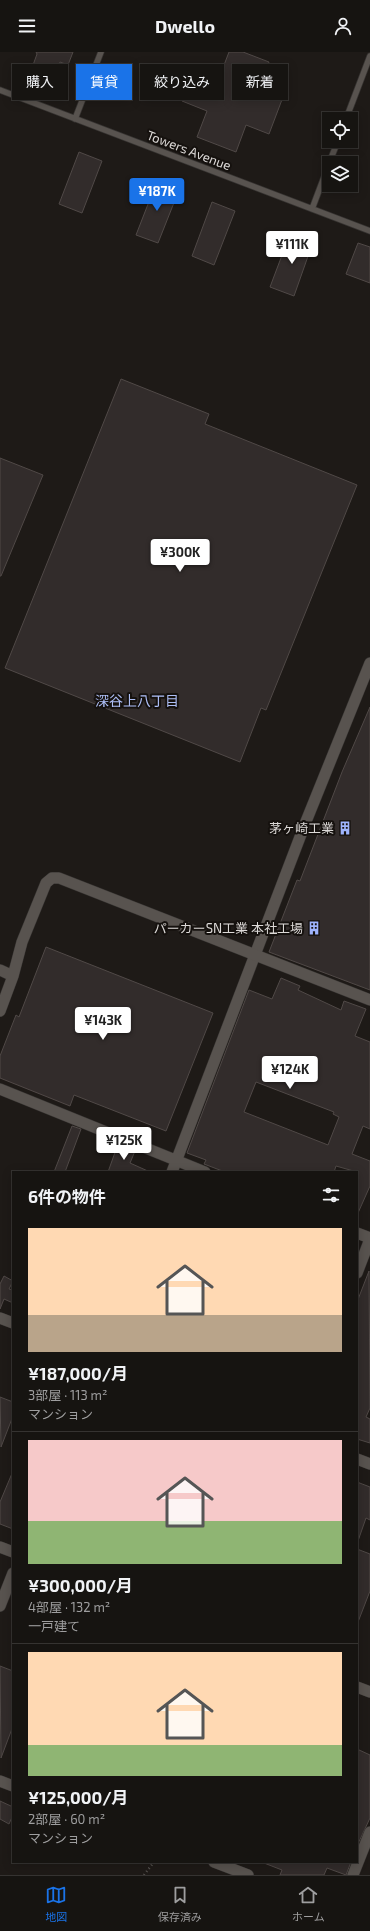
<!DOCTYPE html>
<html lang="ja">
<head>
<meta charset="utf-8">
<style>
	:root { --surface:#161411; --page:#23211f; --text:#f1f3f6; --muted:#9e9e9f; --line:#353331; --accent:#1a73e8 }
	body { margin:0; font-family:"Exo 2","Noto Sans JP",sans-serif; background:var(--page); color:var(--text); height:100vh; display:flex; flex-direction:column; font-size:15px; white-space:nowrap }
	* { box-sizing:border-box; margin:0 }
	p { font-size:13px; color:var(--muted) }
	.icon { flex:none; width:22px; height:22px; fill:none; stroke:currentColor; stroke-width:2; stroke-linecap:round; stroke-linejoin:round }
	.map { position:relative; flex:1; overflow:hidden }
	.details { position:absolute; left:12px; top:1119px; width:346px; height:692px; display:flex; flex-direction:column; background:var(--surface); border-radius:0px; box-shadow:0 2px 10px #0003,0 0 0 1px var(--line) }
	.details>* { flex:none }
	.hud { position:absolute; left:12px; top:12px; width:346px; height:36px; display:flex; gap:8px }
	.controls { position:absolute; left:322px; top:60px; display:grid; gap:8px }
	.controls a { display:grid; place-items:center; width:36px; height:36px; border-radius:0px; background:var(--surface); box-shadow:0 2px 10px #0003,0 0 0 1px var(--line); font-size:20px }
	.price { position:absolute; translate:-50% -34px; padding:0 9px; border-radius:4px; background:#fff; color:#222; font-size:13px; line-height:26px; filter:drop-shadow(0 1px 2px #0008) }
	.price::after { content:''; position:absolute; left:50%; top:24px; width:12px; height:9px; margin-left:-6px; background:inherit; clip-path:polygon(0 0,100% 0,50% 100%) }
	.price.selected { background:var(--accent); color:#fff }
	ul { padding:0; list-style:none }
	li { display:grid; align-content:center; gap:8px; height:212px; padding:0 16px }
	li+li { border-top:1px solid var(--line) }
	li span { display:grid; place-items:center; height:124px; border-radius:0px; color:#555 }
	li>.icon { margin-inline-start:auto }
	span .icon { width:72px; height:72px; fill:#fffc; stroke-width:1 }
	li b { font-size:17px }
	h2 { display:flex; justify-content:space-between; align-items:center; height:48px; padding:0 16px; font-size:17px }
	.pill { padding:0 14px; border-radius:0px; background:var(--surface); box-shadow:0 2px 10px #0003,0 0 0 1px var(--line); font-size:14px; line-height:36px }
	.pill.selected { background:var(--accent); color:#fff }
	header { display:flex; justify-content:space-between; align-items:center; height:52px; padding:0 16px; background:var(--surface); font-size:18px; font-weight:700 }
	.tab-bar { display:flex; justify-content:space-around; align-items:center; height:56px; border-top:1px solid var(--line); background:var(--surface); font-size:11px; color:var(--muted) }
	.tab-bar a { display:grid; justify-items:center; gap:2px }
	.tab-bar .selected { color:var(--accent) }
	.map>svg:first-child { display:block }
	.building { fill:#322c2b; stroke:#504947; fill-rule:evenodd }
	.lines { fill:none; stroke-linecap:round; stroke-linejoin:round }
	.service-casing { stroke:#373432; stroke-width:7 }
	.minor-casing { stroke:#373432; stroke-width:12 }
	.tertiary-casing { stroke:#373432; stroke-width:12 }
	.path { stroke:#5a5654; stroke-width:2.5; stroke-dasharray:1 3; stroke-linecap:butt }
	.service { stroke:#58534f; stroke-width:5.5 }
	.minor { stroke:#58534f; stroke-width:11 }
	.tertiary { stroke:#58534f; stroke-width:11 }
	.labels { text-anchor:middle; stroke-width:4; stroke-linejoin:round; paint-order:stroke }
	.street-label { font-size:13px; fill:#dcd9d7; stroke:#15110e }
	.poi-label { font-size:13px; fill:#dcd9d7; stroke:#15110e; text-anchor:end }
	.neighbourhood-label { font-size:14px; fill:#adbef5; stroke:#15110e }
</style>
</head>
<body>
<header><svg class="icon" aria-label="menu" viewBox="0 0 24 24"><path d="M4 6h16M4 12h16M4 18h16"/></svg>Dwello<svg class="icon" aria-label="person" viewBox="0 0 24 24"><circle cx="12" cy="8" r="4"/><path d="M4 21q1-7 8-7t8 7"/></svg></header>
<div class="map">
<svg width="370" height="1823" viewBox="0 0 370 1823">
	<rect width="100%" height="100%" fill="#1e1a17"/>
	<!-- building -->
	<path class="building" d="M 36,0 L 73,0 L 68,13 L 60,10 L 51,36 L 28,27 L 37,2 Z
		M 229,0 L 243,0 L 269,10 L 260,36 L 283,45 L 269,82 L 246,73 L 236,100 L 197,85 L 207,59 L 182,49 L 196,12 L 221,21 Z
		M 79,100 L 102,109 L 82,161 L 59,152 Z
		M 157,129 L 179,138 L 158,191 L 136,183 Z
		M 212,150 L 235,159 L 214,213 L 192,204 Z
		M 290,182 L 313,190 L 294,244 L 270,235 Z
		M 358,191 L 370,195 L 370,231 L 346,222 Z
		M 121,327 L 209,362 L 205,372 L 357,433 L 266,658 L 261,656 L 240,710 L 5,616 Z
		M 0,406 L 43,423 L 1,524 L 0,524 Z
		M 370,655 L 370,938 L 269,900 L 297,828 L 300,829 L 342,720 Z
		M 46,895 L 213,961 L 166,1079 L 74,1043 L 70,1054 L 0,1026 L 0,1004 L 16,963 L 19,965 Z
		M 281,926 L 300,934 L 298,938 L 341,958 L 344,949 L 366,957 L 355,984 L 370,990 L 370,1077 L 363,1074 L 352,1102 L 370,1109 L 370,1134 L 358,1161 L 357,1120 L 336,1114 L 334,1120 L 225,1120 L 204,1112 L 206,1108 L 187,1101 L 249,938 L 272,947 ZM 256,1030 L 334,1060 L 333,1062 L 339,1065 L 328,1093 L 244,1060 Z
		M 72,1074 L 81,1077 L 65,1120 L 54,1120 Z
		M 118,1092 L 135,1099 L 130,1111 L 150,1120 L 108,1120 Z
		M 369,1219 L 370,1356 L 366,1365 L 370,1367 L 370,1391 L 357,1387 L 357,1250 Z
		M 4,1224 L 13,1229 L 9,1237 L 13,1238 L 13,1251 L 4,1247 L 0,1257 L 0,1232 Z
		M 0,1345 L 13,1350 L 13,1364 L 1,1395 Z
		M 13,1419 L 13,1477 L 0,1472 L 0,1450 Z
		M 357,1430 L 370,1435 L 370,1468 L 366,1466 L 358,1489 Z
		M 357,1497 L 370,1502 L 370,1539 L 358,1570 Z
		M 0,1614 L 13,1619 L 13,1674 L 1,1706 Z
		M 357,1697 L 370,1703 L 370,1766 L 357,1794 Z
		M 0,1749 L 13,1755 L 13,1763 L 9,1772 L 0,1767 Z
		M 351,1810 L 346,1823 L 327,1816 L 324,1823 L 280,1823 L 282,1818 L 264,1811 Z"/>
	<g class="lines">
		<!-- service casing -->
		<g class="service-casing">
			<path id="service" d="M 0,38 L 370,179
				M 75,67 L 101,0
				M 346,67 L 370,4
				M 329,111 L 338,89
				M 312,157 L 329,112"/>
		</g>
		<!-- minor casing -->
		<g class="minor-casing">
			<path id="minor" d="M 0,1037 L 205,1120
				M 172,1120 L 305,772 L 370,611
				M 357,1181 L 370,1186
				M 357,1221 L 370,1187
				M 0,1495 L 13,1500
				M 0,1554 L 13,1521
				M 357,1635 L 370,1640
				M 353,1823 L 370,1780"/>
		</g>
		<!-- tertiary casing -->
		<g class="tertiary-casing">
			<path id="tertiary" d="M 0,918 L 13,924
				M 0,959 L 13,924 L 22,890 L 46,831 L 52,826 L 59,826 L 370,948
				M 0,1266 L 13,1271
				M 357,1407 L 370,1412
				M 0,1729 L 13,1734
				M 214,1810 L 248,1823"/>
		</g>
		<!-- path -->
		<path class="path" d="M 144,1823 L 154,1810"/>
		<!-- service -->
		<use href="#service" class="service"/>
		<!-- minor -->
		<use href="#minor" class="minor"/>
		<!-- tertiary -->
		<use href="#tertiary" class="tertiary"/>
	</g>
	<!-- icons -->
	<defs>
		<g id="building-bare" transform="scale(1.08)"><path d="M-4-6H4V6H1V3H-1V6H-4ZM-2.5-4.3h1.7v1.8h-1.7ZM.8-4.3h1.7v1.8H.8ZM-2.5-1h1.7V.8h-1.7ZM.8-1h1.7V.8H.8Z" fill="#9eb4fd" stroke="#15110e" stroke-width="2.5" paint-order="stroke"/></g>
	</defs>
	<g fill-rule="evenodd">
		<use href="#building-bare" x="345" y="776"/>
		<use href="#building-bare" x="314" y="876"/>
	</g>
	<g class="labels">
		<!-- street labels -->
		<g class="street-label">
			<text transform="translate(189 98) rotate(21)" y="5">Towers Avenue</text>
		</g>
		<!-- poi labels -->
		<g class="poi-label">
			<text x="334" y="781">茅ヶ崎工業</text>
			<text x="303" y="881">パーカーSN工業 本社工場</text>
		</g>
		<!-- neighbourhood labels -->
		<g class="neighbourhood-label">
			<text x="137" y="654">深谷上八丁目</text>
		</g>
	</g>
</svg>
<div class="controls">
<a><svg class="icon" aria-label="locate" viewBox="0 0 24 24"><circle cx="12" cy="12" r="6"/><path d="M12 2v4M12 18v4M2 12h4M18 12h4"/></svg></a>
<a><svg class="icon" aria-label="layers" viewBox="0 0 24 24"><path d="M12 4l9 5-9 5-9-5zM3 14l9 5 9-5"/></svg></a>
</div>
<b class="price selected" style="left:157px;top:160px">¥187K</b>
<b class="price" style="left:292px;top:213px">¥111K</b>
<b class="price" style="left:180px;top:521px">¥300K</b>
<b class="price" style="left:103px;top:989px">¥143K</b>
<b class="price" style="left:290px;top:1038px">¥124K</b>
<b class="price" style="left:124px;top:1109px">¥125K</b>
<div class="hud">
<a class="pill">購入</a>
<a class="pill selected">賃貸</a>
<a class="pill">絞り込み</a>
<a class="pill">新着</a>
</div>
<section class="details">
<h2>6件の物件<svg class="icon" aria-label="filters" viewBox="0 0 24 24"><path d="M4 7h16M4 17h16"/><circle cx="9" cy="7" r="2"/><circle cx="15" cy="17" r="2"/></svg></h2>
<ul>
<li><span style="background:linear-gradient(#ffd9b3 70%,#b9a48a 0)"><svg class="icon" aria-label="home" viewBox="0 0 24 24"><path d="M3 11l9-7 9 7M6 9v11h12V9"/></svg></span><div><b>¥187,000/月</b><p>3部屋 · 113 m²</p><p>マンション</p></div></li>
<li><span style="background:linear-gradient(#f6c9c9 65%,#8fb573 0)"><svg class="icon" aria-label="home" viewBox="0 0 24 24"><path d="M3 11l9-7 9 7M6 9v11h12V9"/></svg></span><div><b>¥300,000/月</b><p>4部屋 · 132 m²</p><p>一戸建て</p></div></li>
<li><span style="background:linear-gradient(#ffd9b3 75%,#8fb573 0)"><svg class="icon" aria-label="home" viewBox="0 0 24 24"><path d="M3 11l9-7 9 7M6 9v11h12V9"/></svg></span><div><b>¥125,000/月</b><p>2部屋 · 60 m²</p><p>マンション</p></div></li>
</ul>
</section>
</div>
<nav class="tab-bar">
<a class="selected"><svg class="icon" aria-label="map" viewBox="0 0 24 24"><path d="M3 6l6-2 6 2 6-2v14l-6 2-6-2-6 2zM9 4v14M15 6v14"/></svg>地図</a>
<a><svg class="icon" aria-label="saved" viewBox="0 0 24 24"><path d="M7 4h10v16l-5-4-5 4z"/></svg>保存済み</a>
<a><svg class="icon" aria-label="home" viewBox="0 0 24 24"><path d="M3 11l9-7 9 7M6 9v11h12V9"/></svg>ホーム</a>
</nav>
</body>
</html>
